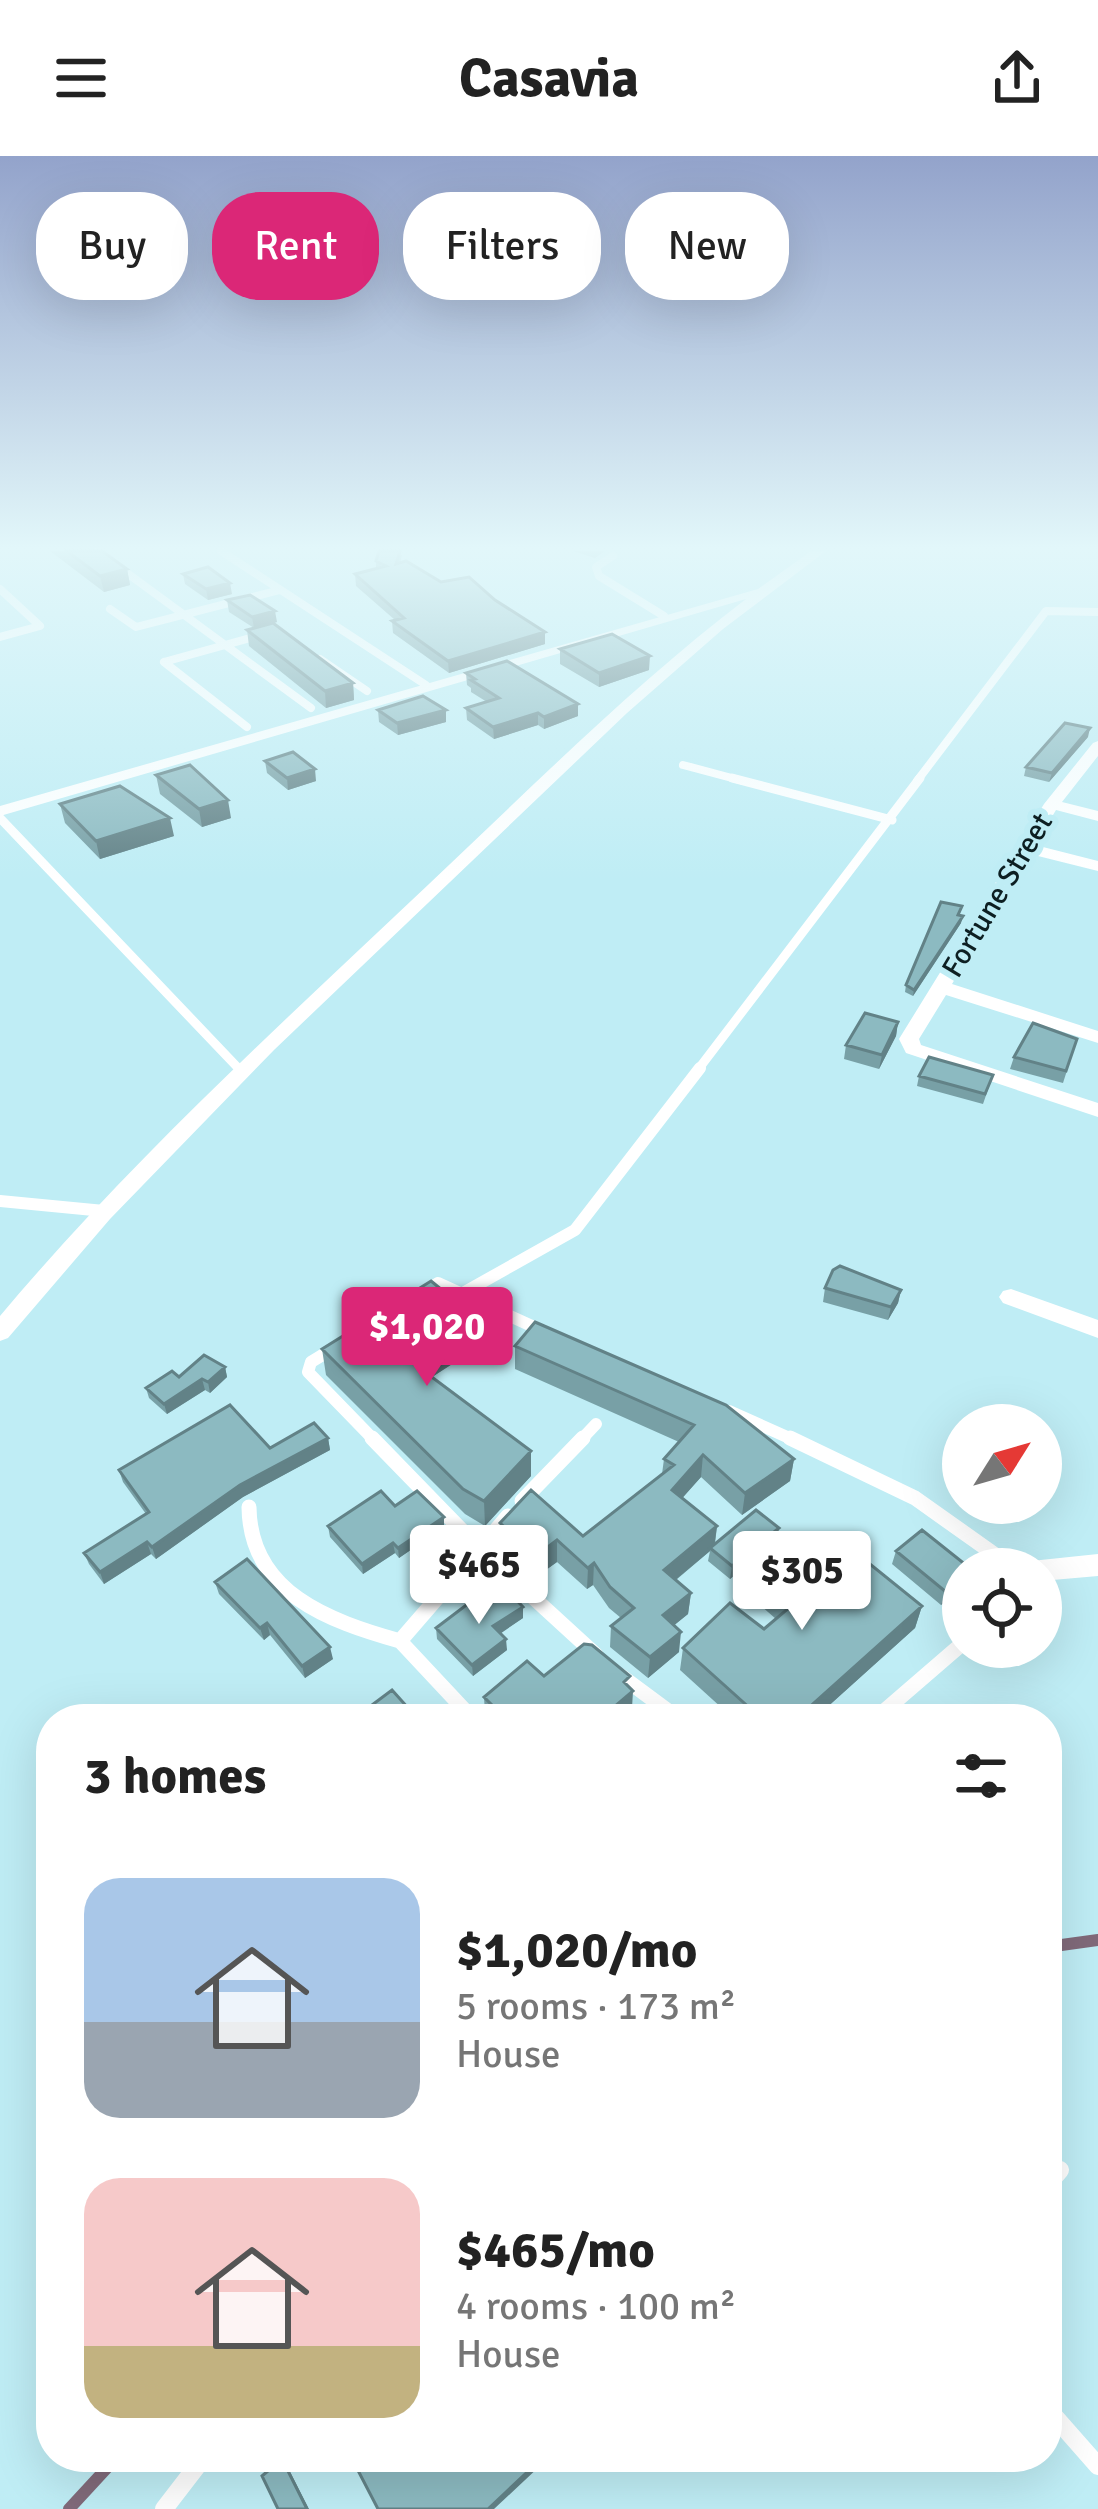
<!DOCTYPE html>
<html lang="en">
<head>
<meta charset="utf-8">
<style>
	:root { --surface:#fff; --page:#f6f6f6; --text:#222; --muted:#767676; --accent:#db2777 }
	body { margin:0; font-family:Signika,sans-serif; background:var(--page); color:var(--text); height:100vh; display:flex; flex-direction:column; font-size:45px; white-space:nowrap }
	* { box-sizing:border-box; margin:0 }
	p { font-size:39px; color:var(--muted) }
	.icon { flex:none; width:66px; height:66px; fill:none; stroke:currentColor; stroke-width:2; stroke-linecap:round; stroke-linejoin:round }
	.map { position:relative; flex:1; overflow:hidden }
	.side { position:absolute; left:36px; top:1548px; width:1026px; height:768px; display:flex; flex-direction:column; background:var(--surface); border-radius:48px; box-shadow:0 12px 48px #0002 }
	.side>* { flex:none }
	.top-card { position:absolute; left:36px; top:36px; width:1026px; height:108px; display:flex; gap:24px }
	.needle { width:78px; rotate:53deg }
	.buttons { position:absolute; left:942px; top:1248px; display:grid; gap:24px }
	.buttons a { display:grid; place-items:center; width:120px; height:120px; border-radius:50%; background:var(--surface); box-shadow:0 12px 48px #0002; font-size:60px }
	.price { position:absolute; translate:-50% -102px; padding:0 27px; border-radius:12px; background:#fff; color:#222; font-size:39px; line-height:78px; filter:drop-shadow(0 3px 6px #0008) }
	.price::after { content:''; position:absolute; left:50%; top:72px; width:36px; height:27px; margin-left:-18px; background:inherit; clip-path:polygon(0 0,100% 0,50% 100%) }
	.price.on { background:var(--accent); color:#fff }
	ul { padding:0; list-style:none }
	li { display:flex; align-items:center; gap:36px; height:300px; padding:0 48px }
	li span { display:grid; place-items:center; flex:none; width:336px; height:240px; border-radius:36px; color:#555 }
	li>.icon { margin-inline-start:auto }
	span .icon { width:144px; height:144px; fill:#fffc; stroke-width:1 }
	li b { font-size:51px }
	h2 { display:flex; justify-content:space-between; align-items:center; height:144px; padding:0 48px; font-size:51px }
	.chip { padding:0 42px; border-radius:48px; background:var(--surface); box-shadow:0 12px 48px #0002; font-size:42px; line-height:108px }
	.chip.on { background:var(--accent); color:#fff }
	header { display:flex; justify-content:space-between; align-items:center; height:156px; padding:0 48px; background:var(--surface); font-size:54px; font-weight:700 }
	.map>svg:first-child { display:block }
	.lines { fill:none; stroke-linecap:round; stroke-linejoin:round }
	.stream { stroke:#816a7a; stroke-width:12 }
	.lane-far4 { stroke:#fff; stroke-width:8 }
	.lane-far3 { stroke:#fff; stroke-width:9 }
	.lane-far2 { stroke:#fff; stroke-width:12 }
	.lane-far1 { stroke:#fff; stroke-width:15 }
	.lane { stroke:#fff; stroke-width:18 }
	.street { fill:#fff; fill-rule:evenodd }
	.wall { fill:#78a0a6 }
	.shaded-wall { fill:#628287 }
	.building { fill:#8cbac1; stroke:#628287; stroke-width:3 }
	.labels { text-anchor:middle; stroke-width:12; stroke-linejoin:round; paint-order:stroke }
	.far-street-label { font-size:30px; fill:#0d1f22; stroke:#bfedf5 }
</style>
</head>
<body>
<header><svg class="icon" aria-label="menu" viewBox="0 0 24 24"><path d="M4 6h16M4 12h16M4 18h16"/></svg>Casavia<svg class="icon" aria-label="share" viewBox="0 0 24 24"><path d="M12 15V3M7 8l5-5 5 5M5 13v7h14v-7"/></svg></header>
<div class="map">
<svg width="1098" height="2353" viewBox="0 0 1098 2353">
	<rect width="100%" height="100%" fill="#bfedf5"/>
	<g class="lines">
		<!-- stream -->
		<path class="stream" d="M 1047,1791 L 1098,1784
			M 69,2353 L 117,2301"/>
		<!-- lane-far4 -->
		<path class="lane-far4" d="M 97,395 L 311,552
			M 221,395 L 426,529
			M 613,400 L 596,411 L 599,420 L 664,460
			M 0,433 L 40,470 L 0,481
			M 110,453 L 136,471 L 280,434
			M 320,503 L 367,535
			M 164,506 L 261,479
			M 164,506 L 247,571
			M 683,609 L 743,625
			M 917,625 L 1046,455 L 1098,456"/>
		<!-- lane-far3 -->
		<path class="lane-far3" d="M 732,622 L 892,664
			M 0,662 L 241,915
			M 697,915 L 920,622"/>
		<!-- lane-far2 -->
		<path class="lane-far2" d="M 0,1045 L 104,1055
			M 423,1137 L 438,1127 L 545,1176
			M 463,1137 L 575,1074 L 700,912
			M 334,1192 L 311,1206 L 308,1216 L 375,1285
			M 729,1255 L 796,1285
			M 580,1285 L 596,1268"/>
		<!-- lane-far1 -->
		<path class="lane-far1" d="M 372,1282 L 478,1391 L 596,1499
			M 790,1282 L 915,1342 L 1015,1413
			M 522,1345 L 583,1282
			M 249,1351 C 250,1437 329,1465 400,1485
			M 621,1520 L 679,1563
			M 473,1563 L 400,1485 L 508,1360
			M 875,1563 L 963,1487"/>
		<!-- lane -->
		<path class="lane" d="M 1047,2029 L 1060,2014
			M 1047,2252 L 1098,2310
			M 164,2353 L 204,2301"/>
		<!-- street -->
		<path class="street" d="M 811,395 L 826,395 L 723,473 L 627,557 L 274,894 L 110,1063 L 8,1182 L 0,1185 L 0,1160 C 131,1004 281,868 429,728 C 532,631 632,530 746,443 L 0,660 L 0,650 L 758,433 Z
			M 1098,585 L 1098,600 L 1062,646 L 1098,655 L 1098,665 L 1056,654 L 1035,689 L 1098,705 L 1098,715 L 1030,698 L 952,828 L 1098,875 L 1098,887 L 946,839 L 919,883 L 921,889 L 1098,947 L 1098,961 L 906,897 L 899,883 L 1044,648 L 1093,587 Z
			M 1011,1133 L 1098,1164 L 1098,1182 L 1003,1147 L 999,1141 L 1003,1135 Z
			M 1098,1398 L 1098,1420 L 1041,1425 L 1041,1413 L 1027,1413 L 1031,1405 Z"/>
	</g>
	<!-- wall -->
	<path class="wall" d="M 50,395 L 102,395 L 127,413 L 130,429 L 104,436 Z
		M 573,395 L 605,395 L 595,402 Z
		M 402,399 L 400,407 L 545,488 L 449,517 L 393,477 L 392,465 L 395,464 L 356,430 L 355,418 L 376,413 L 376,405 Z
		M 183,418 L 232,438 L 208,444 L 185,428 Z
		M 227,444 L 277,466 L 254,472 L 229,456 Z
		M 247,474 L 353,527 L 354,544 L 326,552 L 249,490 Z
		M 560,493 L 649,514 L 599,531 L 560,508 Z
		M 466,517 L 578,548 L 578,560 L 544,573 L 538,569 L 494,583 L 467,564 L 466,552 L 487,546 L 471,536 L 471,532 L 467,529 Z
		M 378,554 L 446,554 L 446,566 L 398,579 L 379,566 Z
		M 1088,581 L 1049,626 L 1024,620 L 1026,611 Z
		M 265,605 L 316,625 L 288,634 L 267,617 Z
		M 156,619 L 231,662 L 202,671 L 160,638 Z
		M 60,648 L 174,680 L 100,703 L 65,667 Z
		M 959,760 L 961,767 L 913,840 L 905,836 L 906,829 Z
		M 898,866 L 896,880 L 879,913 L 844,903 L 846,889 Z
		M 1077,883 L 1063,927 L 1010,913 L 1014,901 Z
		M 993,919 L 983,948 L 917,930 L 919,920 Z
		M 825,1132 L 901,1134 L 898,1147 L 888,1164 L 823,1146 Z
		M 480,1190 L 432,1221 L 531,1295 L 531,1320 L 485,1370 L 465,1358 L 326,1219 L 322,1193 Z
		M 515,1190 L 794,1303 L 790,1325 L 742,1359 L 701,1321 L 682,1342 L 717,1370 L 715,1388 L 779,1372 L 776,1385 L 730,1423 L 708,1405 L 710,1395 L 676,1424 L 691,1437 L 688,1458 L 674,1469 L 679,1496 L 648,1522 L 610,1491 L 611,1470 L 621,1462 L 609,1452 L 593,1429 L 587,1433 L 557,1406 L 536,1421 L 501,1388 L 500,1367 L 583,1380 L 662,1318 L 664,1303 L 679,1286 L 515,1213 Z
		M 225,1211 L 227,1221 L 210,1237 L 205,1234 L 167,1258 L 149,1242 L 146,1232 L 179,1221 Z
		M 328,1282 L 330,1294 L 243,1341 L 156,1403 L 151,1398 L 104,1428 L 89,1408 L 84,1397 L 146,1358 L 123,1326 L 119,1314 L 270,1292 Z
		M 395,1350 L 444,1371 L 399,1402 L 395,1397 L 363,1418 L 330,1381 L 328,1370 Z
		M 896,1395 L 963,1413 L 963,1431 L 941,1449 L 892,1408 Z
		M 832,1415 L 922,1450 L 915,1472 L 814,1563 L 734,1563 L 680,1514 L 683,1492 L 764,1473 L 776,1463 L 753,1443 L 757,1421 Z
		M 215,1426 L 333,1503 L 305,1522 L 270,1479 L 264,1484 L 219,1438 Z
		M 478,1456 L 523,1462 L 500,1477 L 507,1494 L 473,1520 L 437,1483 L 436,1472 Z
		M 544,1520 L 629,1531 L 632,1552 L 618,1563 L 490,1563 L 485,1558 L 484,1541 Z"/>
	<!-- shaded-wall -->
	<path class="shaded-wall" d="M 127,413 L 130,429 L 104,436 L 100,420 Z
		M 230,427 L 232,438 L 208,444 L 206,433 Z
		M 275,455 L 277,466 L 254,472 L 252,461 Z
		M 545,476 L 545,488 L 449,517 L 448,505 Z
		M 650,500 L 649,514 L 599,531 L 599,517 Z
		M 353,527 L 354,544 L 326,552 L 325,535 Z
		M 578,548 L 578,560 L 544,573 L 544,561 Z
		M 446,554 L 446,566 L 398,579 L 397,567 Z
		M 538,557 L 538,569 L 494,583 L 493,571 Z
		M 1090,572 L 1088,581 L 1049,626 L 1052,617 Z
		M 315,613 L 316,625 L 288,634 L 287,622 Z
		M 228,644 L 231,662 L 202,671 L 199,653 Z
		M 170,662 L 174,680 L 100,703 L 96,685 Z
		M 963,760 L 961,767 L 913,840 L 914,834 Z
		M 898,866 L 896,880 L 879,913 L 882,899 Z
		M 901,1134 L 898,1147 L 888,1164 L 891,1151 Z
		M 479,1164 L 480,1190 L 415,1232 L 413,1207 Z
		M 225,1211 L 227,1221 L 210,1237 L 208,1226 Z
		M 202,1223 L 205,1234 L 167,1258 L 164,1248 Z
		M 328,1282 L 330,1294 L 243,1341 L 156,1403 L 152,1391 L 240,1329 Z
		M 531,1295 L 531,1320 L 485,1370 L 484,1345 Z
		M 703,1299 L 701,1321 L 670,1356 L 672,1334 Z
		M 794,1303 L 790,1325 L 742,1359 L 745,1337 Z
		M 444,1361 L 444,1371 L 399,1402 L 398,1392 Z
		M 717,1370 L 714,1392 L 710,1392 L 710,1395 L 662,1435 L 664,1414 Z
		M 779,1372 L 776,1385 L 730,1423 L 732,1410 Z
		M 557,1384 L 557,1406 L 536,1421 L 536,1400 Z
		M 147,1386 L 151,1398 L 104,1428 L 100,1416 Z
		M 393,1387 L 395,1397 L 363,1418 L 362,1408 Z
		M 594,1407 L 593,1429 L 587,1433 L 588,1412 Z
		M 963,1422 L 963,1431 L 941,1449 L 946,1436 Z
		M 691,1437 L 688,1458 L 661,1480 L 663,1459 Z
		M 922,1450 L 915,1472 L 814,1563 L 796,1563 Z
		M 523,1451 L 523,1462 L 494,1482 L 493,1470 Z
		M 267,1467 L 270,1479 L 264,1484 L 260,1472 Z
		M 681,1476 L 679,1496 L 648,1522 L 650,1501 Z
		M 506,1483 L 507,1494 L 473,1520 L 472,1509 Z
		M 330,1491 L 333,1503 L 305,1522 L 302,1510 Z
		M 633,1535 L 632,1552 L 618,1563 L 600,1563 Z
		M 282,2303 L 286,2308 L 309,2353 L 307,2353 Z
		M 540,2304 L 541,2309 L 494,2353 L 488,2353 Z"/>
	<!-- building -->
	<path class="building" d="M 67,395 L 102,395 L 127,413 L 100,420 Z
		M 379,395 L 400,395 L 396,408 L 406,405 L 441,426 L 469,421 L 495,444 L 545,476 L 448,505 L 392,465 L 404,462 L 355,418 L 386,410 L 376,405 Z
		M 208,411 L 230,427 L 206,433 L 183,418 Z
		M 250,439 L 275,455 L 252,461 L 227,444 Z
		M 273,467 L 353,527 L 325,535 L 247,474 Z
		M 612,478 L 650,500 L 599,517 L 560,493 Z
		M 507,505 L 578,548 L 544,561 L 538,557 L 493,571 L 466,552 L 499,542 L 471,524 L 475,523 L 466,517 Z
		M 423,540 L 446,554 L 397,567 L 378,554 Z
		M 1065,567 L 1090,572 L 1052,617 L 1026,611 Z
		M 293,596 L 315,613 L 287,622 L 265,605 Z
		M 190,609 L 228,644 L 199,653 L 156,619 Z
		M 120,630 L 170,662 L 96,685 L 60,648 Z
		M 941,746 L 962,750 L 958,759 L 963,760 L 914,834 L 906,829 Z
		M 865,857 L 898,866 L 882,899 L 846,889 Z
		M 1033,867 L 1077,883 L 1066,915 L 1014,901 Z
		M 929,901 L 993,919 L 985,938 L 919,920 Z
		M 840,1110 L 901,1134 L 891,1151 L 825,1132 L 833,1114 Z
		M 431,1125 L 479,1164 L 413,1207 L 531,1295 L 484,1345 L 463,1333 L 322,1193 Z
		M 535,1166 L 726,1249 L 794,1303 L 745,1337 L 703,1299 L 672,1334 L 717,1370 L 664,1414 L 691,1437 L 663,1459 L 681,1476 L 650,1501 L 611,1470 L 634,1452 L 610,1431 L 594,1407 L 588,1412 L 557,1384 L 536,1400 L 500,1367 L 531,1334 L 583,1380 L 674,1309 L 664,1303 L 694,1269 L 515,1190 Z
		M 204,1199 L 225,1211 L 208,1226 L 202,1223 L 164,1248 L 146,1232 L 172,1215 L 179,1221 Z
		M 230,1249 L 270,1292 L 314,1267 L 328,1282 L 240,1329 L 152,1391 L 147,1386 L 100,1416 L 84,1397 L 149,1356 L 119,1314 Z
		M 381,1335 L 395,1350 L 417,1335 L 444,1361 L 398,1392 L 393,1387 L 362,1408 L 328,1370 Z
		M 756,1354 L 779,1372 L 732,1410 L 710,1392 Z
		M 922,1374 L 971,1413 L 963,1413 L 963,1422 L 946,1436 L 896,1395 Z
		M 796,1384 L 832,1415 L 855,1396 L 922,1450 L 796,1563 L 762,1563 L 683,1492 L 730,1447 L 764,1473 L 790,1451 L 757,1421 Z
		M 247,1403 L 330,1491 L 302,1510 L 267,1467 L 260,1472 L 215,1426 Z
		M 508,1435 L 523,1451 L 493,1470 L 506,1483 L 472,1509 L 436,1472 L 469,1447 L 478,1456 Z
		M 584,1488 L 592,1489 L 630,1520 L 624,1526 L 633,1535 L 600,1563 L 506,1563 L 484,1541 L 527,1505 L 544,1520 Z
		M 392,1534 L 418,1563 L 358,1563 L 356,1561 Z
		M 1047,1903 L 1058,1914 L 1047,1927 Z
		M 351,2301 L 539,2301 L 540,2304 L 488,2353 L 378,2353 Z
		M 282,2303 L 307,2353 L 278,2353 L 262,2320 Z"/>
	<!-- sky -->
	<linearGradient id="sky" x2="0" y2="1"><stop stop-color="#93a3cb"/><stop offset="0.54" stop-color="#e2f7fa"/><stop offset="1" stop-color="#e2f7fa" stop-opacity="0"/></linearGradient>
	<rect width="1098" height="725" fill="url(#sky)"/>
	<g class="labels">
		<!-- far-street labels -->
		<g class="far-street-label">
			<text transform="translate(997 739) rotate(-59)" y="10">Fortune Street</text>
		</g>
	</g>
</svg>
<div class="buttons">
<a><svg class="needle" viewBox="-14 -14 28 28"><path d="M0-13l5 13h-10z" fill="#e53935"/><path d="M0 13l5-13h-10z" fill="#767676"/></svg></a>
<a><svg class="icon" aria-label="locate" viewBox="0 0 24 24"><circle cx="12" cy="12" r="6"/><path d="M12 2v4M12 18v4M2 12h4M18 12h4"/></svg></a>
</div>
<b class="price on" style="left:427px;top:1233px">$1,020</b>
<b class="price" style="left:479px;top:1471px">$465</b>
<b class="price" style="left:802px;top:1477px">$305</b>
<div class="top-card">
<a class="chip">Buy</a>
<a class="chip on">Rent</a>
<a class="chip">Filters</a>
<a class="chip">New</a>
</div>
<section class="side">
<h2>3 homes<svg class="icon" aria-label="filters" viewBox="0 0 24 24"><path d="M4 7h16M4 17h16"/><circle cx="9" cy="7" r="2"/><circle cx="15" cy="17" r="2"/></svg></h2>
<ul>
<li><span style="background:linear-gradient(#a9c7e8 60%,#9aa5b1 0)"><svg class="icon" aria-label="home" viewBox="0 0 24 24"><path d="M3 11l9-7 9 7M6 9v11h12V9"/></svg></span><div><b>$1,020/mo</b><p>5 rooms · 173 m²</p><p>House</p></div></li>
<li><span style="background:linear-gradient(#f6c9c9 70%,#c2b280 0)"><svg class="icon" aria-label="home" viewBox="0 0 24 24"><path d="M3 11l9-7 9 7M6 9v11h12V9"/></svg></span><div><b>$465/mo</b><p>4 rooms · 100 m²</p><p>House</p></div></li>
</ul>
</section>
</div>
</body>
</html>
